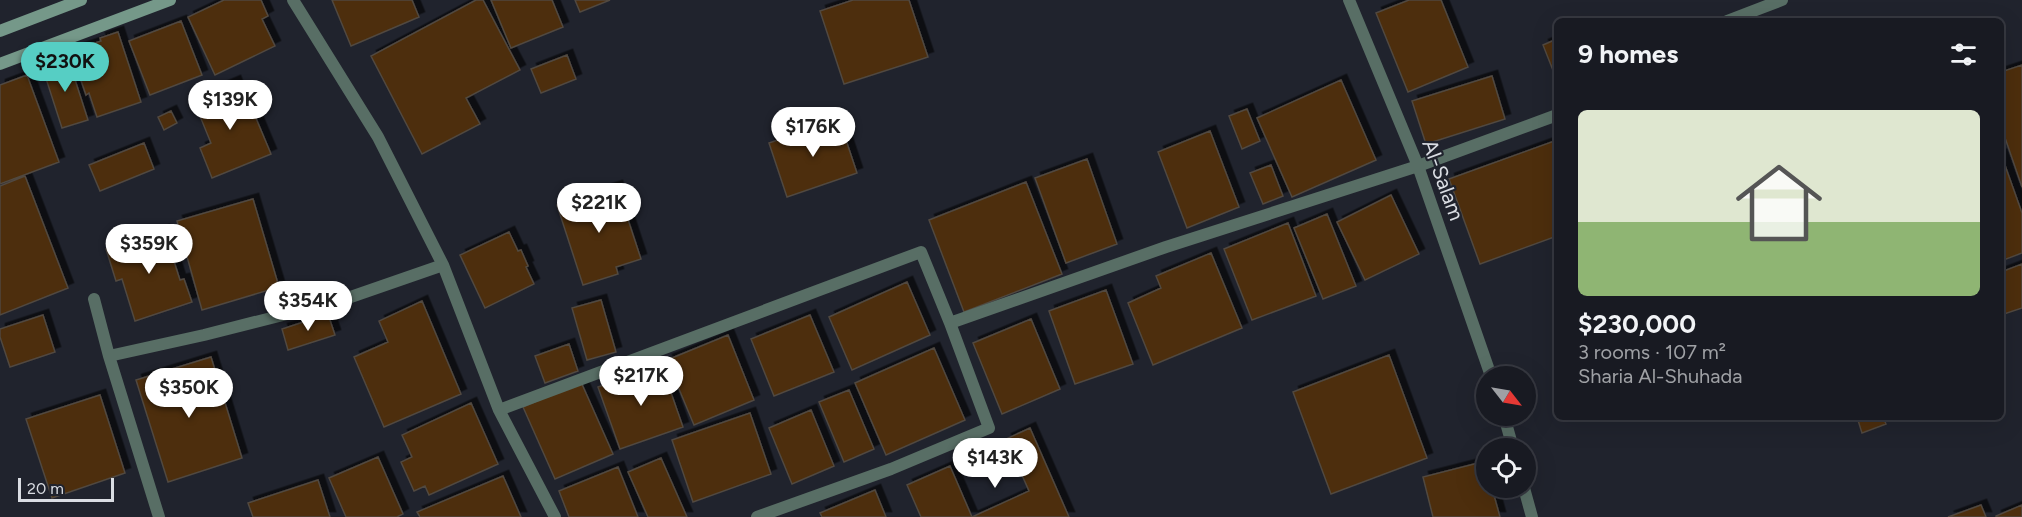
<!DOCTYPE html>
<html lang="en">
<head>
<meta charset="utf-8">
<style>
	:root { --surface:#181a22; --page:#25272f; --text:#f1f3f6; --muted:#9fa1a5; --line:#363840; --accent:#56cec4 }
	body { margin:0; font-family:Figtree,sans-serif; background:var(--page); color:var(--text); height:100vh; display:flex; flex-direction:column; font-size:22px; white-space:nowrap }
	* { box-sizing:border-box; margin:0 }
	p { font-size:20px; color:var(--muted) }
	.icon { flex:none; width:33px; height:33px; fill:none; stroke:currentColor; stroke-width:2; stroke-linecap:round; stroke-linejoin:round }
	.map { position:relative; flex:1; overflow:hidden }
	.sheet { position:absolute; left:1554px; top:18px; width:450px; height:402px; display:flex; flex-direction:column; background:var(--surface); border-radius:9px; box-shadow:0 6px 24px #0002,0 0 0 2px var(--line) }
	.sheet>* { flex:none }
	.needle { width:39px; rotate:121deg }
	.buttons { position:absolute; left:1476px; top:366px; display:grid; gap:12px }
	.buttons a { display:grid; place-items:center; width:60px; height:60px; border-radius:50%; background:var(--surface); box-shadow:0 6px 24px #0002,0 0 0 2px var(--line); font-size:30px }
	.scale { position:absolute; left:18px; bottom:15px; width:96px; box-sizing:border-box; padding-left:6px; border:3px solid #dadde3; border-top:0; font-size:16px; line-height:21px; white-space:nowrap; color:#dadde3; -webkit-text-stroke:4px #20232d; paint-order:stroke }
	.price { position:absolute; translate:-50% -51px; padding:0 14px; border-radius:21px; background:#fff; color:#222; font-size:20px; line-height:39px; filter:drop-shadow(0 2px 3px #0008) }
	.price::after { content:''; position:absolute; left:50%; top:36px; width:18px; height:14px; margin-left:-9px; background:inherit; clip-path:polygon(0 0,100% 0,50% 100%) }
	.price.current { background:var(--accent); color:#111 }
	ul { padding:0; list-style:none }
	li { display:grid; align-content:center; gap:12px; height:318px; padding:0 24px }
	li span { display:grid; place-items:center; height:186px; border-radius:9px; color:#555 }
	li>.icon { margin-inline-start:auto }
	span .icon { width:108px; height:108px; fill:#fffc; stroke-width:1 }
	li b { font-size:26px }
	h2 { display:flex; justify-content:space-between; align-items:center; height:72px; padding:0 24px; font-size:26px }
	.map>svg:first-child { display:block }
	.building { fill:#4d2e0a; stroke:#514840; stroke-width:1.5; filter:url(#shadow) }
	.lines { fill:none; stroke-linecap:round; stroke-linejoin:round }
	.service { stroke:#586e65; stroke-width:12 }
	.minor { stroke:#586e65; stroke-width:12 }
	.secondary { stroke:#759889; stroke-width:12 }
	.labels { text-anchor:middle; stroke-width:4.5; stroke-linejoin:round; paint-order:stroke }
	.street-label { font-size:21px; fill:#dadde3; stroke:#20232d }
</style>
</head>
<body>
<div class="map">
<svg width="2022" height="517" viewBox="0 0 2022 517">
	<defs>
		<filter id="shadow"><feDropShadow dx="5.5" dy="-5.5" stdDeviation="0" flood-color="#0009"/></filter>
	</defs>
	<rect width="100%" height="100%" fill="#20232d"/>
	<!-- building -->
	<path class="building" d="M 224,0 L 261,0 L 268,16 L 262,19 L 275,46 L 215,75 L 188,17 Z
		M 332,0 L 412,0 L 419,17 L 351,46 Z
		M 476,0 L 483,0 L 520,70 L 466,98 L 480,124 L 422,154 L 371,56 Z
		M 491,0 L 552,0 L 563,27 L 511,48 Z
		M 575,0 L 610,0 L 580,12 Z
		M 853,0 L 909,0 L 928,57 L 844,84 L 820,11 Z
		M 1409,0 L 1441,0 L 1468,67 L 1408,92 L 1376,13 Z
		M 181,21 L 202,75 L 150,95 L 129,41 Z
		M 118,32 L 141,102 L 97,117 L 89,93 L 86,95 L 71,51 L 101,41 L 100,38 Z
		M 1557,39 L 1557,77 L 1556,78 L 1543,45 Z
		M 567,55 L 576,79 L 541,93 L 531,69 Z
		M 68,58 L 88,120 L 62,128 L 42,66 Z
		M 2022,65 L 2022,187 L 2001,126 L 2001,72 Z
		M 27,75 L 59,162 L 0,184 L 0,85 Z
		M 1492,76 L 1505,119 L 1426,144 L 1412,101 Z
		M 1341,80 L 1376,160 L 1292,197 L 1257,118 Z
		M 235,81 L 245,106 L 250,104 L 271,154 L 212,178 L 200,148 L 211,143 L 193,99 Z
		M 1247,109 L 1260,141 L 1242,149 L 1229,116 Z
		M 171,111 L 177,123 L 164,130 L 158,117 Z
		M 839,119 L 857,173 L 787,197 L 769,143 Z
		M 1210,131 L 1239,207 L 1187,228 L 1158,152 Z
		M 1557,140 L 1557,236 L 1480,264 L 1449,179 Z
		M 144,143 L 154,169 L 100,191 L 89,165 Z
		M 2001,154 L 2022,213 L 2022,253 L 2001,261 Z
		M 1087,159 L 1117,244 L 1066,263 L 1035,178 Z
		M 1271,165 L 1283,196 L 1263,204 L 1250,173 Z
		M 25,176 L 68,288 L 0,315 L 0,186 Z
		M 1026,182 L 1062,274 L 964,312 L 929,220 Z
		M 617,186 L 641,259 L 616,267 L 618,274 L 583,285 L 557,205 Z
		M 1391,195 L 1419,254 L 1365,280 L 1337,222 Z
		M 253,199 L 279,287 L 202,310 L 177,221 Z
		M 1327,214 L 1356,286 L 1323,299 L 1294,228 Z
		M 1288,223 L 1316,296 L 1252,320 L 1224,249 Z
		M 164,230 L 180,280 L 184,279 L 192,302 L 135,321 L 122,279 L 116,281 L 106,249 Z
		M 509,232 L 518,251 L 521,250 L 528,266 L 526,267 L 534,284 L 485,308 L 460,255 Z
		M 1211,253 L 1242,328 L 1153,365 L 1128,303 L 1161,288 L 1156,276 Z
		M 2022,264 L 2022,308 L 2001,315 L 2001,272 Z
		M 907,282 L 930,335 L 852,370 L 829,317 Z
		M 1106,290 L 1133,364 L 1075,384 L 1049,311 Z
		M 601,300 L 616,352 L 587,360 L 572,308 Z
		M 422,301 L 461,394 L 384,427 L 354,357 L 388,342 L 379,321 Z
		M 328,314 L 335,335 L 288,350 L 282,329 Z
		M 43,315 L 55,352 L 10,367 L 0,337 L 0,329 Z
		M 810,315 L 834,372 L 774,396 L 751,339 Z
		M 1031,319 L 1060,389 L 1002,414 L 973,343 Z
		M 728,335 L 754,400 L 694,425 L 667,360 Z
		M 569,344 L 578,371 L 545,383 L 535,356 Z
		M 934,348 L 965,420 L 886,455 L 855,383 Z
		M 1389,355 L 1427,458 L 1331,494 L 1293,392 Z
		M 211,357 L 242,458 L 168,482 L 136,380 Z
		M 661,364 L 683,427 L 620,449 L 598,387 Z
		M 581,382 L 613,454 L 555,479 L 523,407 Z
		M 849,390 L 874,449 L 844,462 L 819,402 Z
		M 100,395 L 125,473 L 52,498 L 26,419 Z
		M 471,403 L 498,464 L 429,495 L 425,486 L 414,491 L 401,462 L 412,457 L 402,435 Z
		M 811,410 L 834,466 L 792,484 L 769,428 Z
		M 750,413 L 771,474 L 693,502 L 672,440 Z
		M 1857,417 L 1883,417 L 1886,424 L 1862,433 Z
		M 1030,428 L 1069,517 L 921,517 L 907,485 L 950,466 L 972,517 L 1029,491 L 1006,439 Z
		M 378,457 L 403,514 L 397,517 L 346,517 L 329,478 Z
		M 661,458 L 687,517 L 648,517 L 628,472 Z
		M 1486,461 L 1486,488 L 1492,488 L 1500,517 L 1433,517 L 1423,477 Z
		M 618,467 L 638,517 L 569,517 L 559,491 Z
		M 503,476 L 521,517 L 420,517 L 417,512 Z
		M 318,480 L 330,517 L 253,517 L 248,503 Z
		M 875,490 L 886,517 L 822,517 L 820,513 Z
		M 1981,505 L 1986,517 L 1948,517 Z
		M 2022,505 L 2022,517 L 1996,517 L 1996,516 Z"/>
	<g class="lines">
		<!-- service -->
		<path class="service" d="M 1727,21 L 1782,0
			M 1418,166 L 1557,115"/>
		<!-- minor -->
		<path class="minor" d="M 293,0 L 378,137 L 443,265 L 499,410 L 555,517
			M 1349,0 L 1418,166 L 1491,376
			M 94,299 L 109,356 L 159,517
			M 950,323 L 1166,247 L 1418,166
			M 109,356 L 204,335 L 342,300 L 443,265
			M 499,410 L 921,252 L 950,323 L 989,428 L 891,469 L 757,517
			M 1504,416 L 1513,448
			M 1524,488 L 1532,517"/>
		<!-- secondary -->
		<path class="secondary" d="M 0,31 L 81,0
			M 0,64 L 170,0"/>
	</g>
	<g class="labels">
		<!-- street labels -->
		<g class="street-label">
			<text transform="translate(1443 180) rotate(70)" y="7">Al-Salam</text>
		</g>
	</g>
</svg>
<div class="buttons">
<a><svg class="needle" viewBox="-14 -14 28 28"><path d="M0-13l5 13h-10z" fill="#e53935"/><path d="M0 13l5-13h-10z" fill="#9fa1a5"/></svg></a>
<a><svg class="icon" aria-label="locate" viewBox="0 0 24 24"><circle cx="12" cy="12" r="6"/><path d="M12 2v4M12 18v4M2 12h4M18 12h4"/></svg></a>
</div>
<div class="scale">20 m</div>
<b class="price current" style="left:65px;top:93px">$230K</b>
<b class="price" style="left:230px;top:131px">$139K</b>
<b class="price" style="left:813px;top:158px">$176K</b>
<b class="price" style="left:599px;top:234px">$221K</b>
<b class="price" style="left:149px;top:275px">$359K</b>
<b class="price" style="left:308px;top:332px">$354K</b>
<b class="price" style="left:641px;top:407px">$217K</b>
<b class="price" style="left:189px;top:419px">$350K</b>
<b class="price" style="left:995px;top:489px">$143K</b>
<section class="sheet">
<h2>9 homes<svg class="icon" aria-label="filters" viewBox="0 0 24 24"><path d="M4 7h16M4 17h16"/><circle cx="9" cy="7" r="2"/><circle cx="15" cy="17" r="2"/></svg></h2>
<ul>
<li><span style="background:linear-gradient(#dfe7d0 60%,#8fb573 0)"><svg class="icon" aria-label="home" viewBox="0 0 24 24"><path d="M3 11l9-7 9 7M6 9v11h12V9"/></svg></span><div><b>$230,000</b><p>3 rooms · 107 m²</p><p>Sharia Al-Shuhada</p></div></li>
</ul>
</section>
</div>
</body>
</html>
